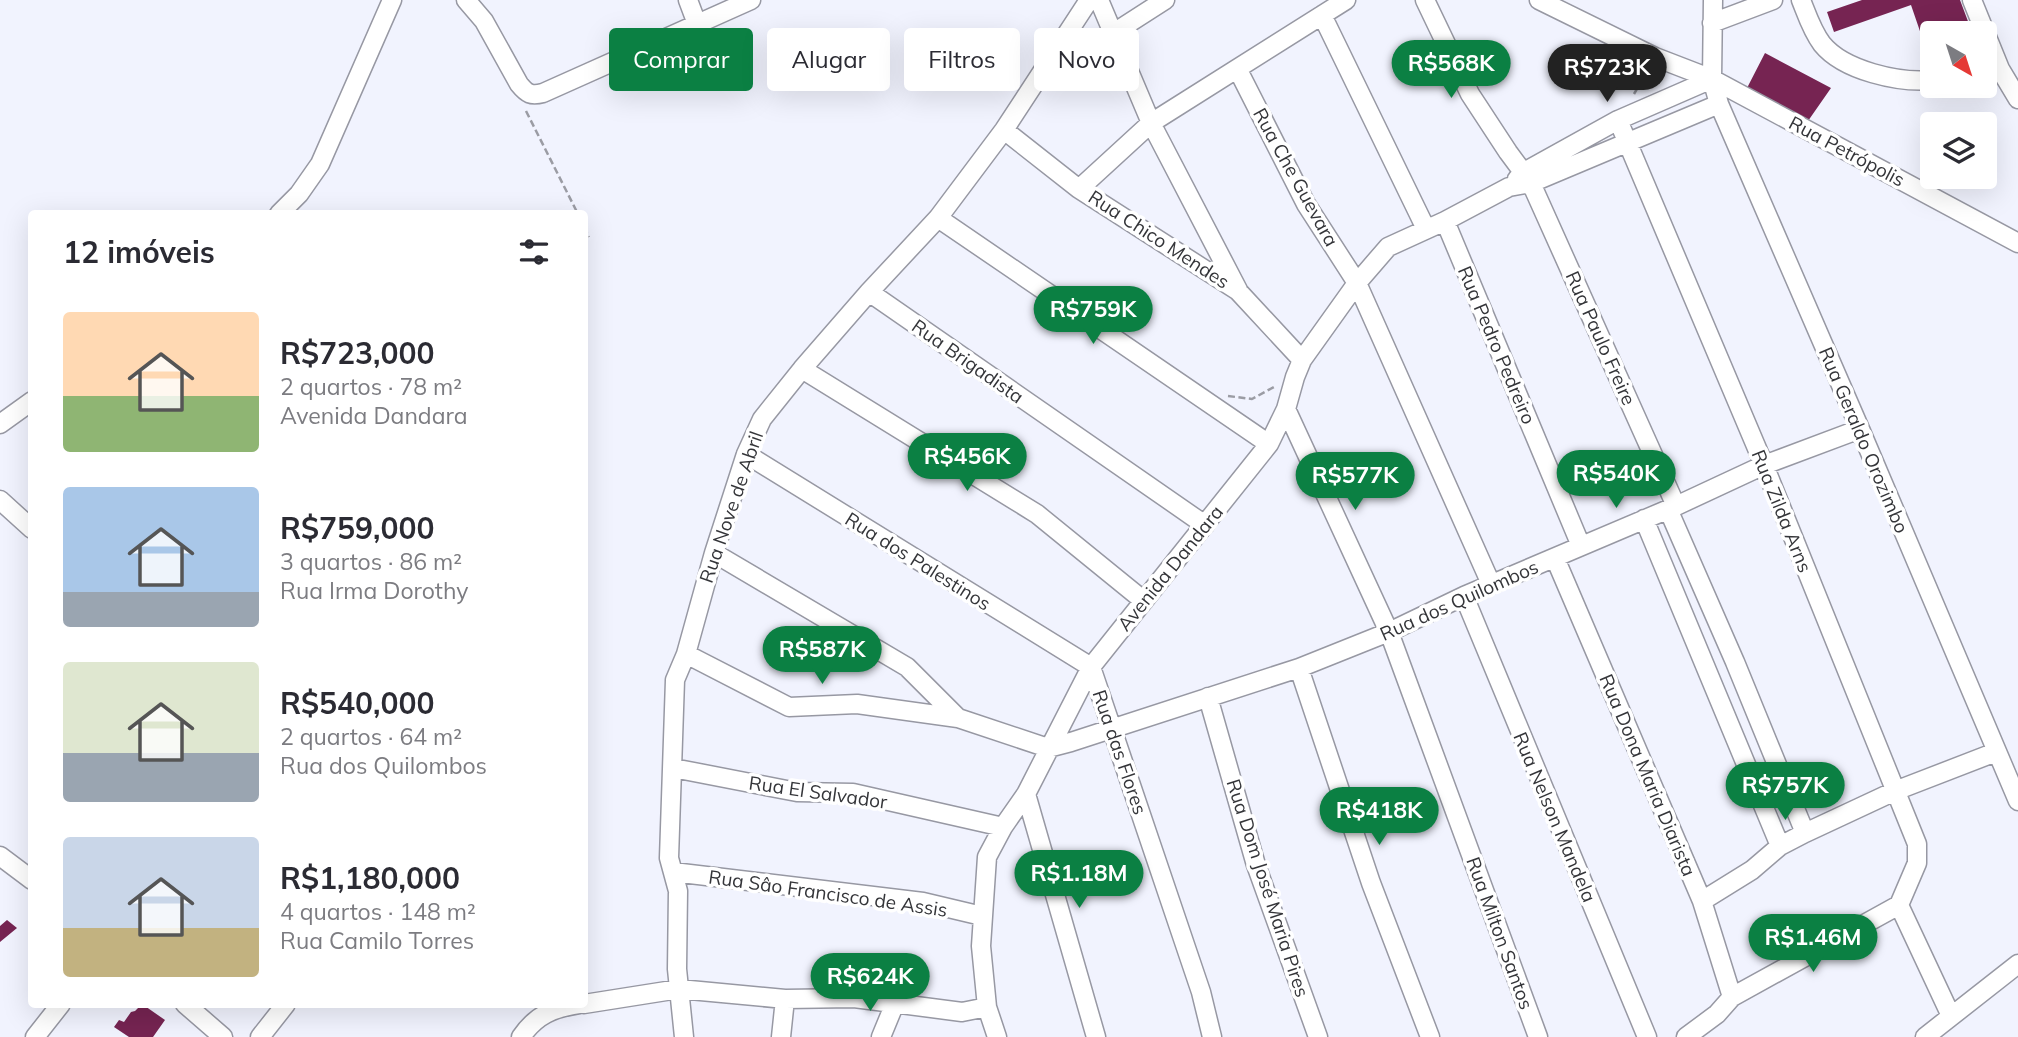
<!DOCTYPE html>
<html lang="pt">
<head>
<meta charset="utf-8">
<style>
	:root { --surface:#fff; --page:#f2f2f3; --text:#2b2b33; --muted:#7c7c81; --accent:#0b8043 }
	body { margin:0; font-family:Mulish,sans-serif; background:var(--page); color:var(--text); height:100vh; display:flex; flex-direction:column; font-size:26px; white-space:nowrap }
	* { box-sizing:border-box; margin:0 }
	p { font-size:23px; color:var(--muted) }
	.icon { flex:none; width:38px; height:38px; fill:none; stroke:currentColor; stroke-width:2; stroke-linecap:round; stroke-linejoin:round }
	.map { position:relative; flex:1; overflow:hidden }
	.sheet { position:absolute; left:28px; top:210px; width:560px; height:798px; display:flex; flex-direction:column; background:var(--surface); border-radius:7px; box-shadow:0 7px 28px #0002 }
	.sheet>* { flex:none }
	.hud { position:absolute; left:609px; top:28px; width:665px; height:63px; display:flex; gap:14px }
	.needle { width:46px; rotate:141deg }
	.fabs { position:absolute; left:1920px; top:21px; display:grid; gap:14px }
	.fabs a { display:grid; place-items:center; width:77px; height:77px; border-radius:7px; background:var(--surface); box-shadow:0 7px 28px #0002; font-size:35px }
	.price { position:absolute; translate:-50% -60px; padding:0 16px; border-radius:24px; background:var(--accent); color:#fff; font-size:23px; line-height:46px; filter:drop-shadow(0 2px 4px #0008) }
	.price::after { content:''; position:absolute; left:50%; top:42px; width:21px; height:16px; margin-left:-10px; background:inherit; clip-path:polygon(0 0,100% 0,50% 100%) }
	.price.on { background:#222; color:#fff }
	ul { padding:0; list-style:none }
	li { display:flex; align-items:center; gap:21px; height:175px; padding:0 35px }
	li span { display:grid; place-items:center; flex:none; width:196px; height:140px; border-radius:7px; color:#555 }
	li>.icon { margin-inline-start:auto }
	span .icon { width:84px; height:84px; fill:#fffc; stroke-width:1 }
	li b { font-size:30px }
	h2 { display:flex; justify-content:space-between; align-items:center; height:84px; padding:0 35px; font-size:30px }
	.pill { padding:0 24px; border-radius:7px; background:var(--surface); box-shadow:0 7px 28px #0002; font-size:24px; line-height:63px }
	.pill.on { background:var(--accent); color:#fff }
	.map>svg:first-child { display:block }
	.building { fill:#762452 }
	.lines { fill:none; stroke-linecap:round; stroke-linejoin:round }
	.minor-casing { stroke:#9798a3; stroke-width:21 }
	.path { stroke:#9b9ca4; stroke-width:2.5; stroke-dasharray:7 3.5; stroke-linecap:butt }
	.minor { stroke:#fff; stroke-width:18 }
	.labels { text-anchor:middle; stroke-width:7; stroke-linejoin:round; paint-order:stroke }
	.street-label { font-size:19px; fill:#343539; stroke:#fff }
</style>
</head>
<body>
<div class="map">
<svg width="2018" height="1037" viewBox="0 0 2018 1037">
	<rect width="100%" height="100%" fill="#f1f3fe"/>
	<!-- building -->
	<path class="building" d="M 1862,0 L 1960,0 L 1969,24 L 1942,33 L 1932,33 L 1932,37 L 1923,40 L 1911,5 L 1834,32 L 1827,12 Z
		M 1765,53 L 1831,88 L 1808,121 L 1747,88 Z
		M 7,920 L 17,928 L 0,942 L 0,926 Z
		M 142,1004 L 165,1020 L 153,1037 L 129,1037 L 114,1027 L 119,1020 L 124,1022 L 131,1012 L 135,1011 Z"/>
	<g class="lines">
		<!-- minor casing -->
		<g class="minor-casing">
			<path id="minor" d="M 466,0 L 484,21 L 519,84 C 527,94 531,96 543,93 L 751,0
				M 688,0 L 697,24
				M 1099,0 L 1151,123 L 1238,290
				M 1425,0 L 1470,94 L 1508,152 L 1531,183 L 1676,506
				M 1539,0 L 1655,57 L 1712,79 L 2018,243
				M 1713,0 L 1712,79 L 1719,104 L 1860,429 L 2018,801
				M 1801,0 C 1807,15 1812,31 1822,44 C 1844,71 1899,83 1932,80
				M 1972,0 L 2000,69 L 2018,99
				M 1322,15 L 1426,229
				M 1712,23 L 1773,0
				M 1112,34 L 1165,0
				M 1238,70 L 1306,204 L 1357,283 L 1491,584
				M 1618,120 L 1764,465 L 1917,844 L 1917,863 L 1899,905
				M 1004,130 L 1079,189 L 1238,291 L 1302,360
				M 1517,179 L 1524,172 L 1618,120 L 1712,79
				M 1079,189 L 1151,123 L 1346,0
				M 279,214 L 299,194 L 320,164 L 392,0
				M 938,218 L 1269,444
				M 1445,221 L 1581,546
				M 869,292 L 1205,525
				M 802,369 L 1037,514 L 1144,601
				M 1286,409 L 1389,632 L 1538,1037
				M 0,424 L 32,401
				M 746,454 L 1091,667 L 1201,992 L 1212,1037
				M 0,500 L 32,529
				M 1668,509 L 1735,662 L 1805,833
				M 1644,519 L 1780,846
				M 714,553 L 907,667 L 958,718 L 1048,748 L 1071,742 L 1299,668 L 1389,632 L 1464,596 L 1676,506 L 1764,465 L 1860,429
				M 1555,558 L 1702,901 L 1732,997
				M 1464,596 L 1647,1037
				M 686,654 L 789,707 L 857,704 L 958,718
				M 1299,668 L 1371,883 L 1430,1037
				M 1208,697 L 1256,865 L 1318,1037
				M 673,768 L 797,792 L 853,793 L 1003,827
				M 1026,794 L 1096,1037
				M 0,856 L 32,880
				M 673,872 L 923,902 L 982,916
				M 1702,901 L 1752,870 L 1780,846 L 1805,833 L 1895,791 L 1996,752
				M 185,1004 L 223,1037
				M 584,1004 L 679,989 L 785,999 L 854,998 L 962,1012 L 987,1007
				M 35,1037 L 61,1004
				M 260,1037 L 286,1004
				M 521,1037 C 536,1015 553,1008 579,1004
				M 684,1037 L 677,969 L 678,891 L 669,858 L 675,680 L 686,654 L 714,553 L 746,454 L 762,419 L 802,369 L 869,292 L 938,218 L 1004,130 L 1089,0
				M 781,1037 L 785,999
				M 881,1037 L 895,1003
				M 997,1037 L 987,1007 L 981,946 L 987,857 L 1003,827 L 1026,794 L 1091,667 L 1269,444 L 1286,409 L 1295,377 L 1302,360 L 1357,283 L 1388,247 L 1445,221 L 1509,187 L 1531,183 L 1719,104
				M 1686,1037 L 1717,1014 L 1732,997 L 1899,905 L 1951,1016
				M 1925,1037 L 2018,964"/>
		</g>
		<!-- path -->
		<path class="path" d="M 1634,94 L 1647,72
			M 526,111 L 578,214
			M 584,227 L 589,237
			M 1228,396 L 1252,399 L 1274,387"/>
		<!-- minor -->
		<use href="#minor" class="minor"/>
	</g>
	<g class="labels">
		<!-- street labels -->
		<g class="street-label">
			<text transform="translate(1847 151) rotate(28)" y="7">Rua Petrópolis</text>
			<text transform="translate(1296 177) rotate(61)" y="7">Rua Che Guevara</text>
			<text transform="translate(1159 239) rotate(33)" y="7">Rua Chico Mendes</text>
			<text transform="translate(1601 338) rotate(66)" y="7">Rua Paulo Freire</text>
			<text transform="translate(1497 345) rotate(67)" y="7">Rua Pedro Pedreiro</text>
			<text transform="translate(968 361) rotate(35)" y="7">Rua Brigadista</text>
			<text transform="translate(1864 440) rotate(67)" y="7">Rua Geraldo Orozimbo</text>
			<text transform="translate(731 507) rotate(-71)" y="7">Rua Nove de Abril</text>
			<text transform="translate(1782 511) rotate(68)" y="7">Rua Zilda Arns</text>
			<text transform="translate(918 561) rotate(32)" y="7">Rua dos Palestinos</text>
			<text transform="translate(1170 568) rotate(-51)" y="7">Avenida Dandara</text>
			<text transform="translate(1459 600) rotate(-24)" y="7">Rua dos Quilombos</text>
			<text transform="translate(1120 752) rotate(71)" y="7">Rua das Flores</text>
			<text transform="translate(1648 775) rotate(67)" y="7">Rua Dona Maria Diarista</text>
			<text transform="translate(818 792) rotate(8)" y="7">Rua El Salvador</text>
			<text transform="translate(1555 817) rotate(67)" y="7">Rua Nelson Mandela</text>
			<text transform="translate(1268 888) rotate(72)" y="7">Rua Dom José Maria Pires</text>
			<text transform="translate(828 893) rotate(8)" y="7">Rua Sâo Francisco de Assis</text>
			<text transform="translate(1500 933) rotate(70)" y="7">Rua Milton Santos</text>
		</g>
	</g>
</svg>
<div class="fabs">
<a><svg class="needle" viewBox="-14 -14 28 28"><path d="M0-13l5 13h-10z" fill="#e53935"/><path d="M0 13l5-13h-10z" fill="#7c7c81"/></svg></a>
<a><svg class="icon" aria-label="layers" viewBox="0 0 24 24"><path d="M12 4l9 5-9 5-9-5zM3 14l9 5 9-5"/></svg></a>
</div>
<b class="price" style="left:1451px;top:100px">R$568K</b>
<b class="price on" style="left:1607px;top:104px">R$723K</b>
<b class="price" style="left:1093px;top:346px">R$759K</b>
<b class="price" style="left:967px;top:493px">R$456K</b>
<b class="price" style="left:1616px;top:510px">R$540K</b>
<b class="price" style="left:1355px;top:512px">R$577K</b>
<b class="price" style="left:822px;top:686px">R$587K</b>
<b class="price" style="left:1785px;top:822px">R$757K</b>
<b class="price" style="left:1379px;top:847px">R$418K</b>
<b class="price" style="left:1079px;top:910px">R$1.18M</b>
<b class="price" style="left:1813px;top:974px">R$1.46M</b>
<b class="price" style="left:870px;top:1013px">R$624K</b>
<div class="hud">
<a class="pill on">Comprar</a>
<a class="pill">Alugar</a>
<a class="pill">Filtros</a>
<a class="pill">Novo</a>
</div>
<section class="sheet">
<h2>12 imóveis<svg class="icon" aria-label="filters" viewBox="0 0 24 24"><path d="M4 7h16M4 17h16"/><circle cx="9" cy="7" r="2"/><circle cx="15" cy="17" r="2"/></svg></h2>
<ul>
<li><span style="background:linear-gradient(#ffd9b3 60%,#8fb573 0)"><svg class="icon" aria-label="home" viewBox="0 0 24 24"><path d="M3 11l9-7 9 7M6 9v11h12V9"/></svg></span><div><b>R$723,000</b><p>2 quartos · 78 m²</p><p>Avenida Dandara</p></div></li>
<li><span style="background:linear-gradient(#a9c7e8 75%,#9aa5b1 0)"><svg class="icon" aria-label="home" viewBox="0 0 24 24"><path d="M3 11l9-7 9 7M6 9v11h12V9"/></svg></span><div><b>R$759,000</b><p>3 quartos · 86 m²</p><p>Rua Irma Dorothy</p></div></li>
<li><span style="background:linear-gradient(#dfe7d0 65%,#9aa5b1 0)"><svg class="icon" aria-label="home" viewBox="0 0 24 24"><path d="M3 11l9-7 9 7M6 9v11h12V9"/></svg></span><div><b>R$540,000</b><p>2 quartos · 64 m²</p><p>Rua dos Quilombos</p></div></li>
<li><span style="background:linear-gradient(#c9d6e8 65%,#c2b280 0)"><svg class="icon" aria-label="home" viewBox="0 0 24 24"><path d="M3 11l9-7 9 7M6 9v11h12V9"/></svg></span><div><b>R$1,180,000</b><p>4 quartos · 148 m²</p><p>Rua Camilo Torres</p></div></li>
</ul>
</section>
</div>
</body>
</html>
